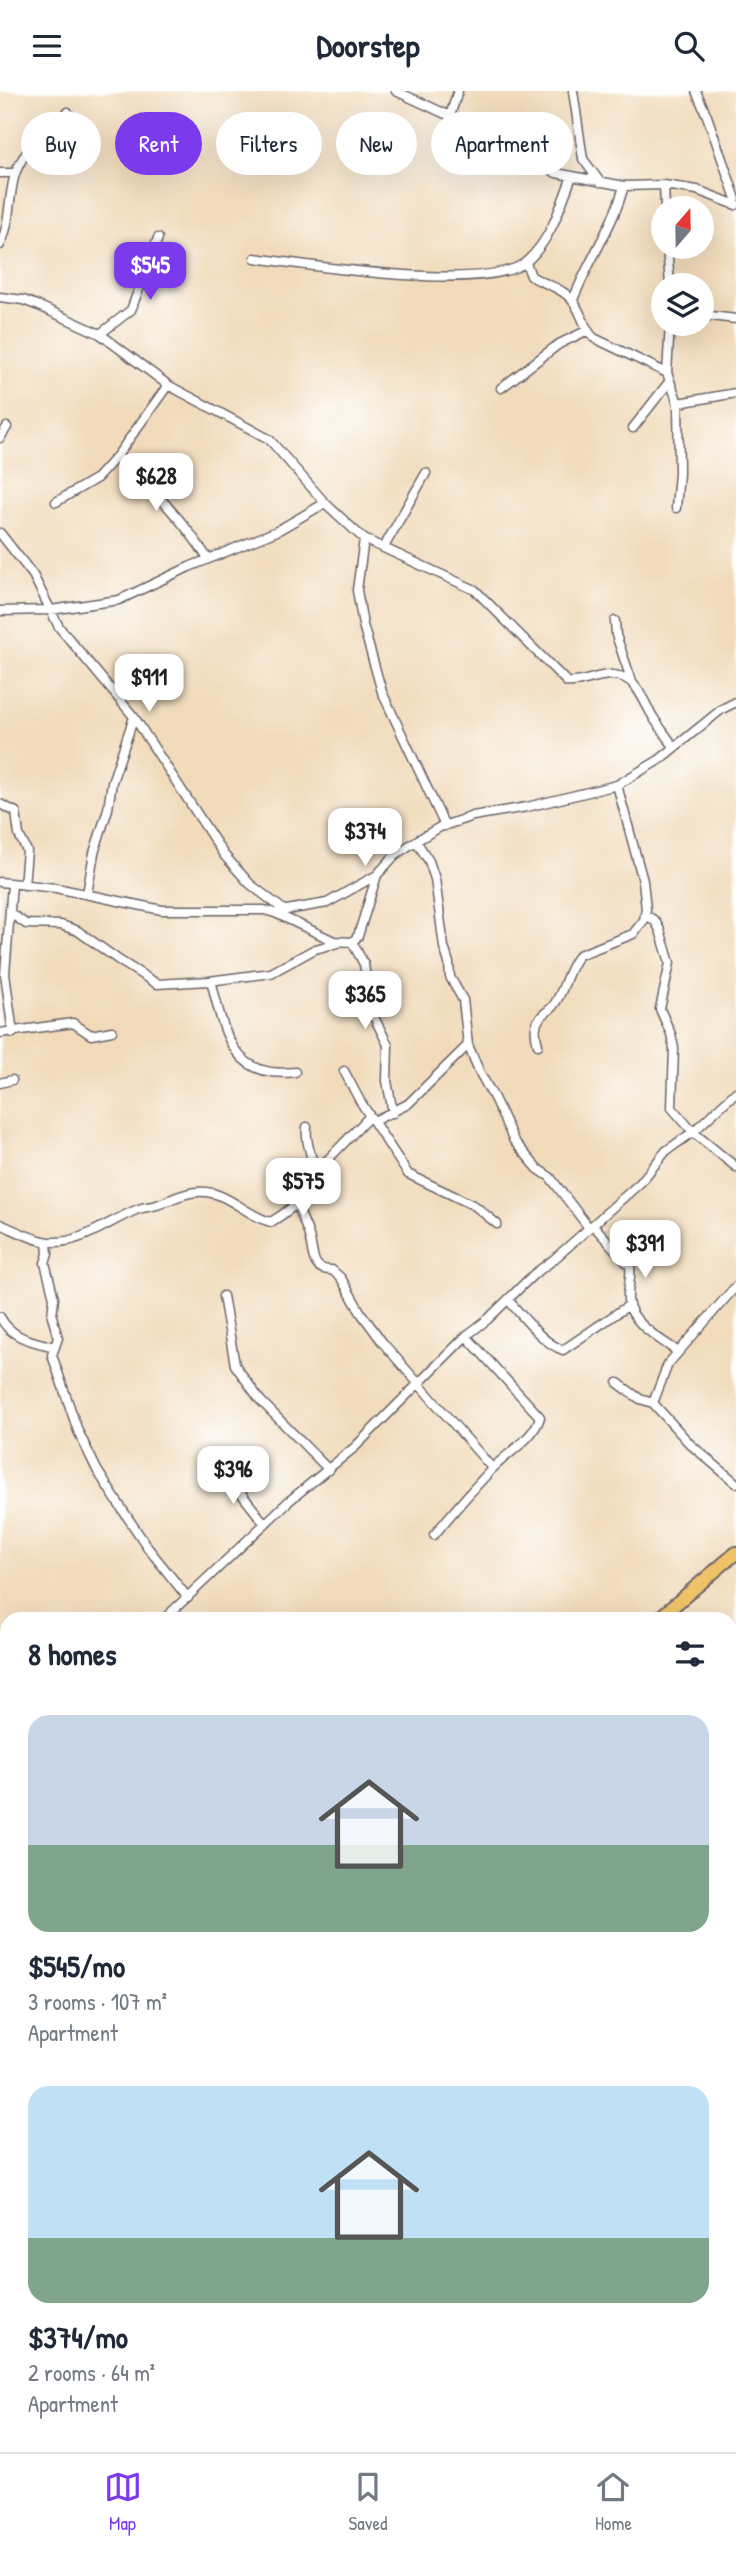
<!DOCTYPE html>
<html lang="en">
<head>
<meta charset="utf-8">
<style>
	:root { --surface:#fff; --page:#f6f6f7; --text:#1f2937; --muted:#747a83; --line:#e0e1e3; --accent:#7c3aed }
	body { margin:0; font-family:"Patrick Hand",sans-serif; background:var(--page); color:var(--text); height:100vh; display:flex; flex-direction:column; font-size:26px; white-space:nowrap }
	* { box-sizing:border-box; margin:0 }
	p { font-size:23px; color:var(--muted) }
	.icon { flex:none; width:38px; height:38px; fill:none; stroke:currentColor; stroke-width:2; stroke-linecap:round; stroke-linejoin:round }
	.map { position:relative; flex:1; overflow:hidden }
	.side { position:absolute; left:0px; top:1521px; width:737px; height:842px; display:flex; flex-direction:column; background:var(--surface); border-radius:21px 21px 0 0; box-shadow:0 7px 28px #0002 }
	.side>* { flex:none }
	.banner { position:absolute; left:21px; top:21px; width:695px; height:63px; display:flex; gap:14px }
	.needle { width:46px; rotate:20deg }
	.buttons { position:absolute; left:651px; top:105px; display:grid; gap:14px }
	.buttons a { display:grid; place-items:center; width:63px; height:63px; border-radius:50%; background:var(--surface); box-shadow:0 7px 28px #0002; font-size:35px }
	.price { position:absolute; translate:-50% -60px; padding:0 16px; border-radius:14px; background:#fff; color:#222; font-size:23px; line-height:46px; filter:drop-shadow(0 2px 4px #0008) }
	.price::after { content:''; position:absolute; left:50%; top:42px; width:21px; height:16px; margin-left:-10px; background:inherit; clip-path:polygon(0 0,100% 0,50% 100%) }
	.price.selected { background:var(--accent); color:#fff }
	ul { padding:0; list-style:none }
	li { display:grid; align-content:center; gap:14px; height:371px; padding:0 28px }
	li span { display:grid; place-items:center; height:217px; border-radius:21px; color:#555 }
	li>.icon { margin-inline-start:auto }
	span .icon { width:126px; height:126px; fill:#fffc; stroke-width:1 }
	li b { font-size:30px }
	h2 { display:flex; justify-content:space-between; align-items:center; height:84px; padding:0 28px; font-size:30px }
	.tag { padding:0 24px; border-radius:32px; background:var(--surface); box-shadow:0 7px 28px #0002; font-size:24px; line-height:63px }
	.tag.selected { background:var(--accent); color:#fff }
	header { display:flex; justify-content:space-between; align-items:center; height:91px; padding:0 28px; background:var(--surface); font-size:32px; font-weight:700 }
	.tab-bar { display:flex; justify-content:space-around; align-items:center; height:98px; border-top:2px solid var(--line); background:var(--surface); font-size:19px; color:var(--muted) }
	.tab-bar a { display:grid; justify-items:center; gap:4px }
	.tab-bar .selected { color:var(--accent) }
	.map>svg:first-child { display:block }
	.lines { fill:none; stroke-linecap:round; stroke-linejoin:round }
	.minor-casing { stroke:#6a6368; stroke-width:11 }
	.primary-casing { stroke:#6a6368; stroke-width:16 }
	.minor { stroke:#fff; stroke-width:8 }
	.primary { stroke:#f0c369; stroke-width:12 }
</style>
</head>
<body>
<header><svg class="icon" aria-label="menu" viewBox="0 0 24 24"><path d="M4 6h16M4 12h16M4 18h16"/></svg>Doorstep<svg class="icon" aria-label="search" viewBox="0 0 24 24"><circle cx="10" cy="10" r="6"/><path d="M15 15l6 6"/></svg></header>
<div class="map">
<svg width="736" height="2361" viewBox="0 0 736 2361">
	<rect width="100%" height="100%" fill="#fff"/>
	<filter id="ink" filterUnits="userSpaceOnUse"><feTurbulence type="fractalNoise" baseFrequency=".0143" numOctaves="2"/><feDisplacementMap in="SourceGraphic" scale="14" xChannelSelector="R" yChannelSelector="G"/><feConvolveMatrix kernelMatrix="1 2 1 2 8 2 1 2 1" color-interpolation-filters="sRGB"/></filter>
	<filter id="wash" filterUnits="userSpaceOnUse"><feTurbulence type="fractalNoise" baseFrequency=".00686" numOctaves="4" result="noise"/><feDisplacementMap in="SourceGraphic" scale="28" xChannelSelector="R" yChannelSelector="G"/><feGaussianBlur stdDeviation="1.57" result="paint"/><feColorMatrix in="noise" values="0 0 0 0 0 0 0 0 0 0 0 0 0 0 0 0 0 1.4 0 .05"/><feComposite in="paint" operator="in"/></filter>
	<g filter="url(#wash)">
		<rect width="100%" height="100%" fill="#f1dbbb"/>
	</g>
	<g filter="url(#ink)">
		<g class="lines">
			<!-- minor casing -->
			<g class="minor-casing">
				<path id="minor" d="M 396,0 L 450,25 L 556,82 L 624,95 L 664,94 L 697,99 L 736,114
					M 573,0 L 583,68 L 600,91
					M 696,0 L 707,25 L 736,108
					M 450,25 L 458,0
					M 0,82 L 15,82
					M 664,94 L 665,117
					M 0,154 C 11,132 8,106 15,83 C 24,57 48,38 68,21
					M 667,156 L 670,194
					M 255,167 C 306,174 491,203 527,170 C 551,149 561,114 572,85
					M 526,172 L 531,185 C 543,193 561,196 571,208 C 582,219 582,236 594,247 L 667,282 L 678,312 L 679,382 L 676,417
					M 0,206 L 23,209 L 39,215 L 100,243 L 168,294 L 269,348 L 325,412 L 364,448 L 475,499 L 567,591 C 582,593 595,584 611,584 C 638,584 642,610 655,629 C 661,638 668,647 674,656
					M 573,209 C 588,170 613,136 624,95
					M 702,224 L 736,228
					M 100,243 L 131,219 L 158,147
					M 667,282 L 670,233
					M 501,297 L 559,253 L 586,240
					M 678,312 L 736,302
					M 633,337 L 669,291
					M 0,347 L 7,336
					M 117,365 C 151,397 183,428 208,468
					M 56,411 L 97,387 L 117,365 L 168,294
					M 0,442 L 33,484 L 59,536 L 134,626 L 224,764 L 250,793 L 284,819
					M 364,448 L 357,499 L 363,534 L 382,601 L 445,735
					M 384,456 L 426,382
					M 0,520 L 51,519 L 119,509 L 189,476 L 277,440 L 325,412
					M 615,530 L 616,544 L 632,591
					M 0,713 L 16,721 L 19,744 L 27,760 L 24,794
					M 416,750 L 429,770 L 435,788 L 444,856 L 449,872 L 450,886 L 463,909 L 468,954 L 480,982 L 494,1007 L 514,1050 L 538,1078 L 550,1086 L 589,1137
					M 0,791 L 56,797 L 162,819 L 264,819 L 275,822 L 334,850 L 352,851 L 358,845 L 377,784 L 395,764 L 416,750 L 440,736 L 473,725 L 527,716 L 617,694 L 659,669 L 722,618 L 736,611
					M 12,793 L 5,883 L 13,942
					M 87,803 L 94,762 L 108,718 L 112,691 L 134,626
					M 281,820 L 327,812 L 377,784
					M 10,822 L 26,833 L 61,834 L 78,840 L 120,870 L 157,893 L 209,890 L 212,893 C 224,942 233,989 295,981
					M 645,823 L 655,830 L 660,839 L 670,872 L 660,918 L 671,943 L 674,957 L 672,1017 L 693,1041 L 736,1076
					M 352,851 L 364,873 L 371,920 L 388,954 L 387,990 L 393,1022
					M 209,890 L 271,882 L 315,858 L 338,852
					M 0,942 L 73,932 L 91,944 L 112,940
					M 538,954 C 536,947 534,939 537,932 C 540,924 548,921 553,915 C 565,900 566,879 579,864 L 633,843 L 644,829 L 646,818 L 643,790 L 617,694
					M 344,980 L 360,1010 L 408,1083 L 475,1115 L 497,1133
					M 0,992 L 12,989
					M 374,1030 L 408,1013 L 468,954
					M 312,1085 L 370,1025
					M 298,1112 C 299,1125 306,1133 309,1145 C 314,1161 310,1180 332,1179 L 341,1187 L 361,1222 L 383,1252 L 492,1377
					M 0,1133 C 15,1139 34,1150 51,1151 C 81,1153 109,1130 136,1119 C 142,1116 150,1116 157,1114 C 171,1109 182,1102 197,1101 C 226,1098 245,1125 271,1131 C 294,1117 316,1100 312,1070 C 310,1058 305,1049 307,1036
					M 593,1134 L 630,1175 C 632,1186 627,1197 628,1209 C 630,1232 662,1249 678,1261
					M 47,1151 L 48,1163 L 45,1172 L 54,1207 L 52,1225 L 58,1247 L 52,1264 L 78,1340 L 97,1379 L 120,1415 L 148,1457 L 188,1507
					M 223,1205 L 235,1274 L 260,1309 L 329,1379
					M 508,1209 C 523,1225 542,1252 563,1259 L 629,1214
					M 0,1226 C 12,1248 32,1250 55,1256
					M 618,1292 L 640,1308 L 653,1312 L 690,1353 L 736,1392
					M 653,1312 L 668,1273 L 736,1195
					M 222,1378 L 265,1433
					M 434,1444 C 452,1422 472,1399 492,1378 C 507,1362 534,1348 540,1326 L 466,1245
					M 164,1528 L 289,1410 L 355,1356 L 466,1245 L 488,1228 L 533,1184 L 553,1169 L 640,1092 L 666,1060 L 693,1041 L 736,1001
					M 0,1574 L 7,1579
					M 730,1620 L 736,1626
					M 730,1642 L 736,1636
					M 0,1683 L 7,1674
					M 730,1723 L 736,1729
					M 730,1752 L 736,1748
					M 0,1797 L 7,1804
					M 0,1820 L 7,1812
					M 0,1901 L 7,1909
					M 730,1923 L 736,1926
					M 0,1946 L 7,1939
					M 730,2006 L 736,2012
					M 730,2126 L 736,2122
					M 730,2140 L 736,2144
					M 730,2235 L 736,2240
					M 730,2293 L 736,2300
					M 0,2295 L 2,2296
					M 249,2356 L 254,2361
					M 328,2356 L 331,2361
					M 553,2356 L 556,2361
					M 75,2361 L 80,2356
					M 367,2361 L 374,2359 L 381,2361
					M 651,2361 L 656,2356"/>
			</g>
			<!-- primary casing -->
			<g class="primary-casing">
				<path id="primary" d="M 658,1528 L 736,1462
					M 0,2121 L 7,2114"/>
			</g>
			<!-- minor -->
			<use href="#minor" class="minor"/>
			<!-- primary -->
			<use href="#primary" class="primary"/>
		</g>
	</g>
</svg>
<div class="buttons">
<a><svg class="needle" viewBox="-14 -14 28 28"><path d="M0-13l5 13h-10z" fill="#e53935"/><path d="M0 13l5-13h-10z" fill="#747a83"/></svg></a>
<a><svg class="icon" aria-label="layers" viewBox="0 0 24 24"><path d="M12 4l9 5-9 5-9-5zM3 14l9 5 9-5"/></svg></a>
</div>
<b class="price selected" style="left:150px;top:211px">$545</b>
<b class="price" style="left:156px;top:422px">$628</b>
<b class="price" style="left:149px;top:623px">$911</b>
<b class="price" style="left:365px;top:777px">$374</b>
<b class="price" style="left:365px;top:940px">$365</b>
<b class="price" style="left:303px;top:1127px">$575</b>
<b class="price" style="left:645px;top:1189px">$391</b>
<b class="price" style="left:233px;top:1415px">$396</b>
<div class="banner">
<a class="tag">Buy</a>
<a class="tag selected">Rent</a>
<a class="tag">Filters</a>
<a class="tag">New</a>
<a class="tag">Apartment</a>
</div>
<section class="side">
<h2>8 homes<svg class="icon" aria-label="filters" viewBox="0 0 24 24"><path d="M4 7h16M4 17h16"/><circle cx="9" cy="7" r="2"/><circle cx="15" cy="17" r="2"/></svg></h2>
<ul>
<li><span style="background:linear-gradient(#c9d6e8 60%,#7fa58c 0)"><svg class="icon" aria-label="home" viewBox="0 0 24 24"><path d="M3 11l9-7 9 7M6 9v11h12V9"/></svg></span><div><b>$545/mo</b><p>3 rooms · 107 m²</p><p>Apartment</p></div></li>
<li><span style="background:linear-gradient(#bfe0f5 70%,#7fa58c 0)"><svg class="icon" aria-label="home" viewBox="0 0 24 24"><path d="M3 11l9-7 9 7M6 9v11h12V9"/></svg></span><div><b>$374/mo</b><p>2 rooms · 64 m²</p><p>Apartment</p></div></li>
</ul>
</section>
</div>
<nav class="tab-bar">
<a class="selected"><svg class="icon" aria-label="map" viewBox="0 0 24 24"><path d="M3 6l6-2 6 2 6-2v14l-6 2-6-2-6 2zM9 4v14M15 6v14"/></svg>Map</a>
<a><svg class="icon" aria-label="saved" viewBox="0 0 24 24"><path d="M7 4h10v16l-5-4-5 4z"/></svg>Saved</a>
<a><svg class="icon" aria-label="home" viewBox="0 0 24 24"><path d="M3 11l9-7 9 7M6 9v11h12V9"/></svg>Home</a>
</nav>
</body>
</html>
